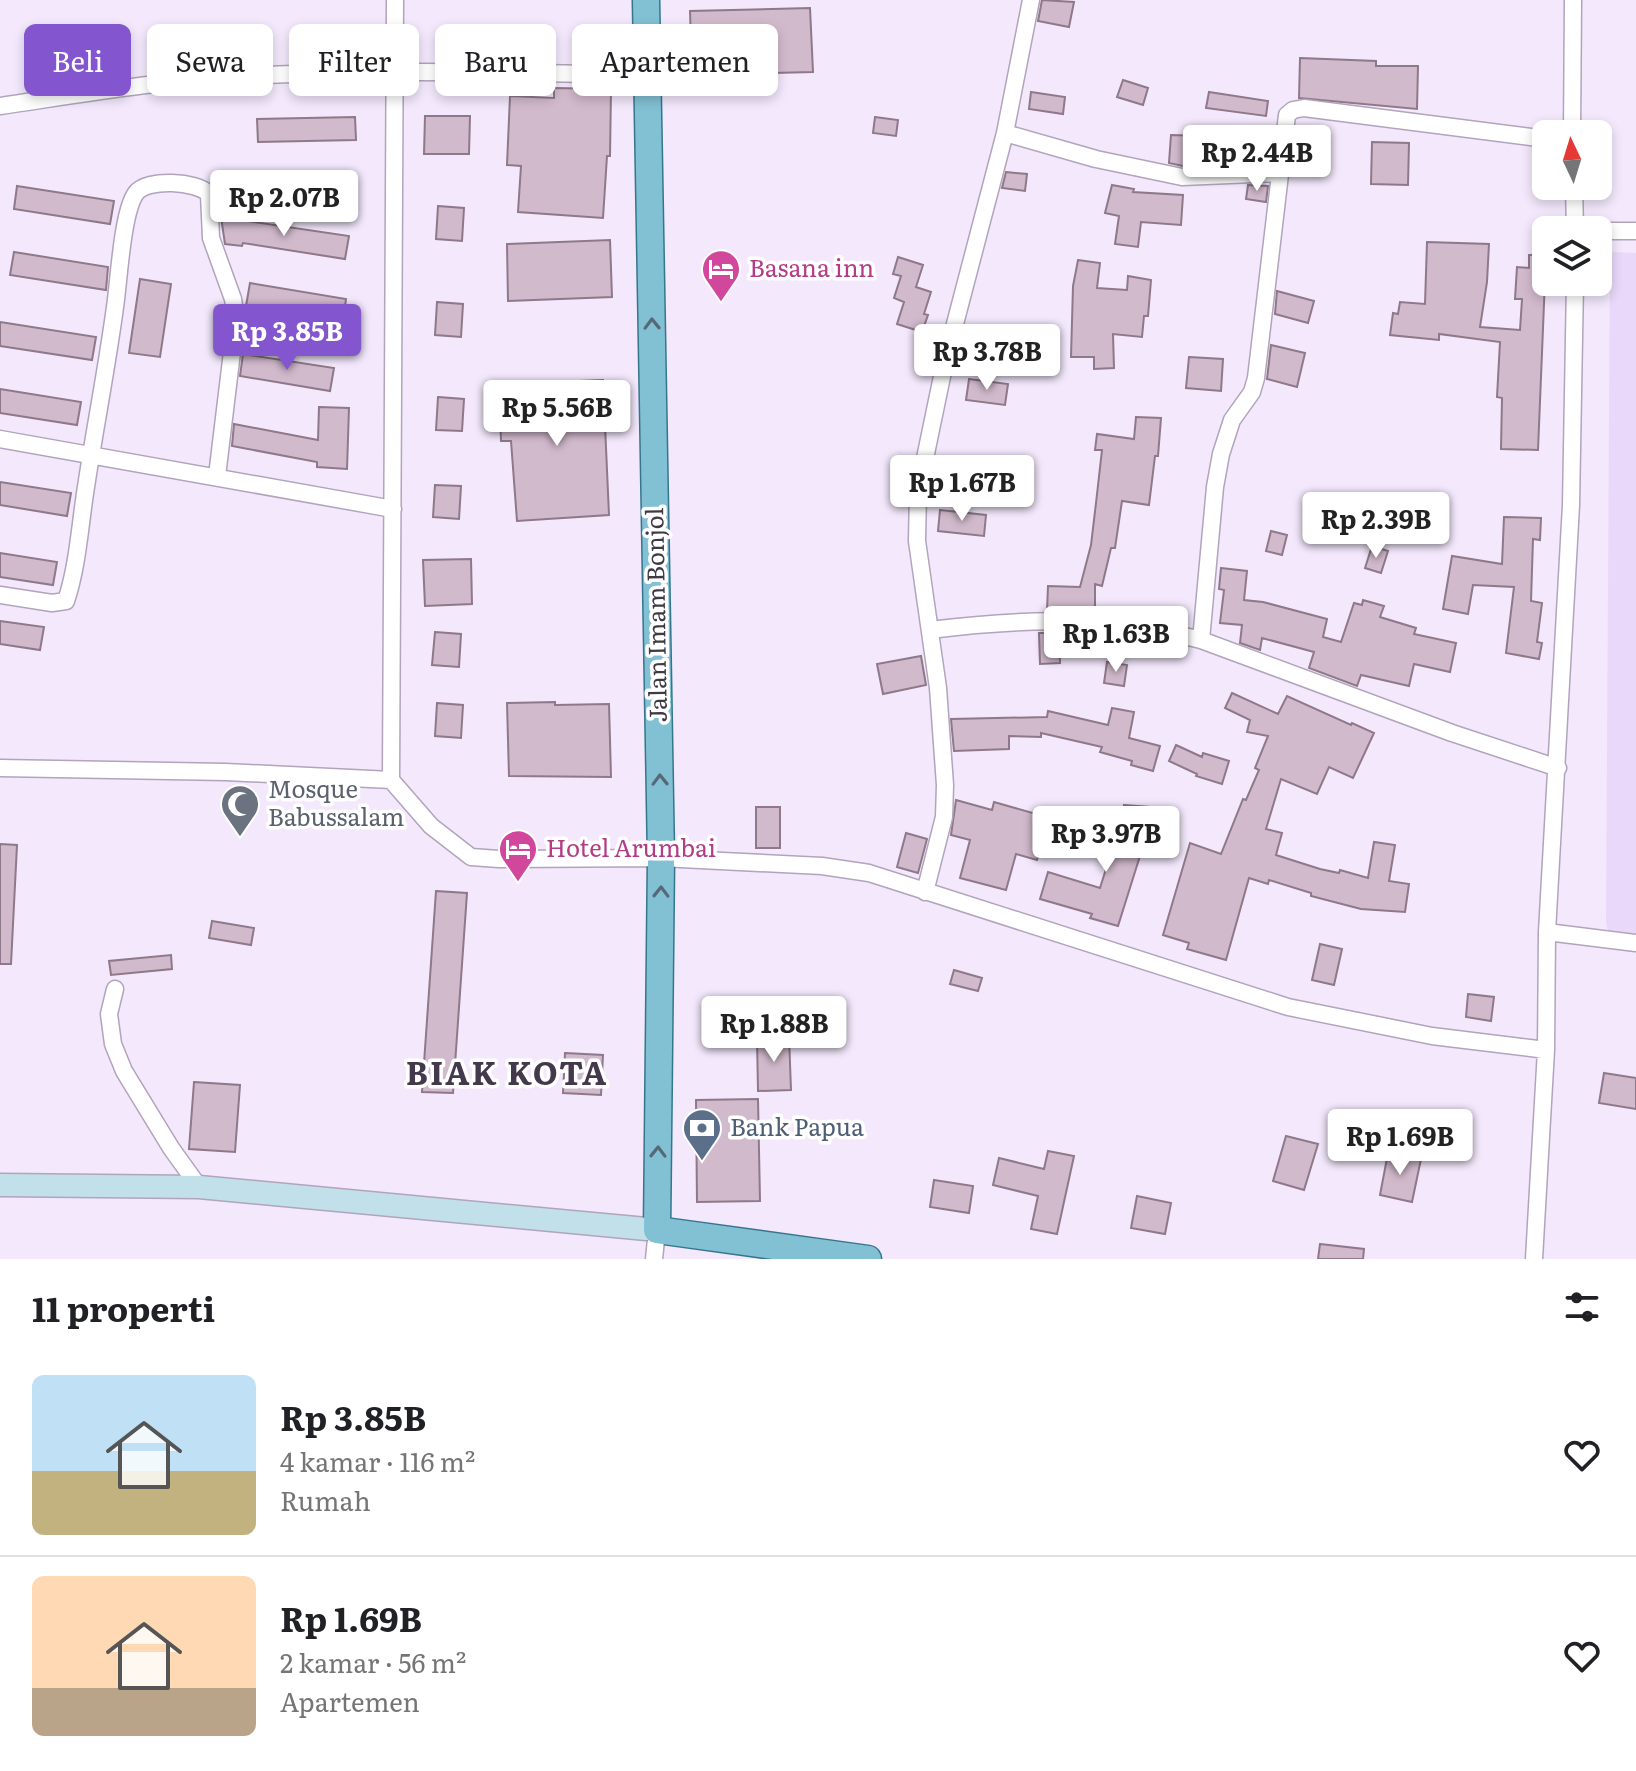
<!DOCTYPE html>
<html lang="id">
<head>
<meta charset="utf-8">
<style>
	:root { --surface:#fff; --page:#f6f6f6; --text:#202124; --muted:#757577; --line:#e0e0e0; --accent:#8356cf }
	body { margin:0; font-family:Literata,serif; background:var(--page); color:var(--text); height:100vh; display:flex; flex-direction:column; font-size:30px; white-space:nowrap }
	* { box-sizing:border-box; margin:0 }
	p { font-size:26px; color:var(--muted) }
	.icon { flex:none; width:44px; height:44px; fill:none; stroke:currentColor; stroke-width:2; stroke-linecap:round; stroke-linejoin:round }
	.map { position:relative; height:1259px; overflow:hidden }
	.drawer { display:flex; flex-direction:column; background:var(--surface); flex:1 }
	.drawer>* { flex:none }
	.hud { position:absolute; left:24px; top:24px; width:800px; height:72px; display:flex; gap:16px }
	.needle { width:52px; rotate:356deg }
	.tools { position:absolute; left:1532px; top:120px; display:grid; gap:16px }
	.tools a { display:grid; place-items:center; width:80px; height:80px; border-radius:12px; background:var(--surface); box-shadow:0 4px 12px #0003; font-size:40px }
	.price { position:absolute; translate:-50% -68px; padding:0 18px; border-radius:8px; background:#fff; color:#222; font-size:26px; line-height:52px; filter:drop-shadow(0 2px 4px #0008) }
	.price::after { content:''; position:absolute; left:50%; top:48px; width:24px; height:18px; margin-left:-12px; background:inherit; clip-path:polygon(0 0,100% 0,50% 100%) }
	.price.active { background:var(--accent); color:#fff }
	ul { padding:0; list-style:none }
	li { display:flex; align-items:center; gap:24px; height:200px; padding:0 32px }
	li+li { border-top:2px solid var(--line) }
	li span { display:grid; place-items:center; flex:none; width:224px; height:160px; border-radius:12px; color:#555 }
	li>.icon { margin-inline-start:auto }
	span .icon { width:96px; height:96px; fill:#fffc; stroke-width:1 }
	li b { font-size:34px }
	h2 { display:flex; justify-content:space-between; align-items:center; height:96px; padding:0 32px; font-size:34px }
	.chip { padding:0 28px; border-radius:12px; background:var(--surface); box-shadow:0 4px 12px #0003; font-size:28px; line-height:72px }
	.chip.active { background:var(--accent); color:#fff }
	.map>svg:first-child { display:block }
	.built { fill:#e9d8f9 }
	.building { fill:#d2bacd; stroke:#8e7889; stroke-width:2 }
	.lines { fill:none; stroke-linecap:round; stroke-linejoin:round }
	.minor-casing { stroke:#b1a4bc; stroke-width:19 }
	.secondary-casing { stroke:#b1a4bc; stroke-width:25 }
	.primary-casing { stroke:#35768f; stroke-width:29 }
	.minor { stroke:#fff; stroke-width:16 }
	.secondary { stroke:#c1e0ea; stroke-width:22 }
	.primary { stroke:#82c0d4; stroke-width:26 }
	.oneway { stroke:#566976 }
	.labels { text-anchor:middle; stroke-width:7; stroke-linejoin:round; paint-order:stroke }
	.hotel-label { font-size:24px; fill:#b23c85; stroke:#fff; text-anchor:start }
	.street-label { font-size:24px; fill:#3f3a44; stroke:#fff }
	.worship-label { font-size:24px; fill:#5b616d; stroke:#fff; text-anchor:start }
	.service-label { font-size:24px; fill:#4e5e75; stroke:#fff; text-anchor:start }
	.district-label { font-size:32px; font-weight:bold; letter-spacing:2px; fill:#43384c; stroke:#fff }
</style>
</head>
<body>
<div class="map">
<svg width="1636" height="1259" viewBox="0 0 1636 1259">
	<rect width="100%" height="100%" fill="#f3e8fc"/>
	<!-- built -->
	<path class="built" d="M 1610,252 L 1636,253 L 1636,934 L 1608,931 L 1606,923 Z"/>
	<!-- building -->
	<path class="building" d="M 1042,0 L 1074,2 L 1069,27 L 1038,21 Z
		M 810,8 L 813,72 L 692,75 L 690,11 Z
		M 1300,58 L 1376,61 L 1376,66 L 1418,66 L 1417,109 L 1299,98 Z
		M 1123,80 L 1148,88 L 1143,105 L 1117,97 Z
		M 554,88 L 611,89 L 610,156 L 607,156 L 603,218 L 518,212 L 521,166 L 507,165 L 510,96 L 554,98 Z
		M 1031,92 L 1065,97 L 1063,114 L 1029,109 Z
		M 1209,92 L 1268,101 L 1266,116 L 1206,108 Z
		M 425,116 L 470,116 L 469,154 L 424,154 Z
		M 355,117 L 356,140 L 258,142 L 257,119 Z
		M 875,117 L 898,120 L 896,136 L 873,133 Z
		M 1171,135 L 1235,137 L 1233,164 L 1183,166 L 1169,163 Z
		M 1372,142 L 1409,143 L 1408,185 L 1371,184 Z
		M 1006,172 L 1027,174 L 1025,191 L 1002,188 Z
		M 1112,185 L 1134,189 L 1133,192 L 1183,195 L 1181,225 L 1141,222 L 1138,247 L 1115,244 L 1119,216 L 1105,213 Z
		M 1248,185 L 1268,186 L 1266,202 L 1246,199 Z
		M 17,186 L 114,201 L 110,224 L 14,209 Z
		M 438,206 L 464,208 L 462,241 L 436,239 Z
		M 221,217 L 349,236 L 345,259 L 243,243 L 242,246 L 225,244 Z
		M 610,240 L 612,297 L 508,301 L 507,244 Z
		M 1427,242 L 1489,244 L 1487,282 L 1480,327 L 1520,330 L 1522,299 L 1515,299 L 1517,267 L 1529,268 L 1529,255 L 1546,255 L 1538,450 L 1501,449 L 1502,398 L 1497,397 L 1500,342 L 1439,334 L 1439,340 L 1390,335 L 1393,313 L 1398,314 L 1400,302 L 1425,304 Z
		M 14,252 L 108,267 L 106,290 L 10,275 Z
		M 898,257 L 923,265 L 916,287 L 931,292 L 924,314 L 928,315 L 922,332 L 897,324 L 904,302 L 894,298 L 901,276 L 893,274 Z
		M 1078,260 L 1100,263 L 1097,288 L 1127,290 L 1128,276 L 1151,280 L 1148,316 L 1144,316 L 1142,337 L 1113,334 L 1114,368 L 1094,369 L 1094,357 L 1071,357 L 1073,286 Z
		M 140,279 L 171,284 L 160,357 L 129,353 Z
		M 250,283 L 346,299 L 343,321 L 246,306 Z
		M 1277,291 L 1314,301 L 1308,323 L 1275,314 Z
		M 437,302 L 463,304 L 461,337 L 435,335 Z
		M 0,322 L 96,337 L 92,360 L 0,346 Z
		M 1271,345 L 1305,353 L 1297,387 L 1267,379 Z
		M 243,354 L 334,368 L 330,391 L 240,376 Z
		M 1189,357 L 1223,359 L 1221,391 L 1186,388 Z
		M 969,379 L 1008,384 L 1005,405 L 966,400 Z
		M 603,380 L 609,515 L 517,521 L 511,441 L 501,441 L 499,384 Z
		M 0,389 L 81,402 L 77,425 L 0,413 Z
		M 438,397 L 464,399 L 462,431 L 436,430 Z
		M 319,407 L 349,408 L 347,469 L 317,467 L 317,462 L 232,446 L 234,424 L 318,440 Z
		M 1136,417 L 1161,418 L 1158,456 L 1155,456 L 1149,505 L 1122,501 L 1115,548 L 1111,548 L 1102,586 L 1095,584 L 1095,612 L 1047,611 L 1048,586 L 1080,587 L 1091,545 L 1096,503 L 1102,450 L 1095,450 L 1097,434 L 1134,439 Z
		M 0,482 L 71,493 L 67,516 L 0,505 Z
		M 435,485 L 461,486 L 459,519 L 433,517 Z
		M 940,510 L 986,515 L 984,536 L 938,531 Z
		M 1322,510 L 1350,516 L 1345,540 L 1316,534 Z
		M 1504,517 L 1541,518 L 1540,540 L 1533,539 L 1531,601 L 1542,603 L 1537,642 L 1542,643 L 1539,659 L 1506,653 L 1514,587 L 1473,585 L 1468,614 L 1443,609 L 1452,556 L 1502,564 Z
		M 1271,531 L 1287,535 L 1282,555 L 1266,551 Z
		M 1372,546 L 1388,551 L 1381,573 L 1365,568 Z
		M 0,553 L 57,562 L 53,585 L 0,577 Z
		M 471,559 L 472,604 L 425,606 L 423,560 Z
		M 1221,568 L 1247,571 L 1244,600 L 1263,602 L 1327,619 L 1323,637 L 1341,642 L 1354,603 L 1362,605 L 1363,600 L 1384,606 L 1380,617 L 1416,628 L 1414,634 L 1456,643 L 1450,672 L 1414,664 L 1409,686 L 1361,675 L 1357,686 L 1309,668 L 1314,652 L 1262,638 L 1260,650 L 1240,643 L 1242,625 L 1220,623 L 1224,590 L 1219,589 Z
		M 0,621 L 44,627 L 40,650 L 0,644 Z
		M 435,632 L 461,634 L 459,667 L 432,665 Z
		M 1039,633 L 1059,633 L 1060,663 L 1040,664 Z
		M 921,656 L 926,685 L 883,694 L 877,664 Z
		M 1107,662 L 1127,665 L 1124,686 L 1104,683 Z
		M 1232,693 L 1278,714 L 1287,696 L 1351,725 L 1352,723 L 1374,733 L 1353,778 L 1329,767 L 1317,794 L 1281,779 L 1266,829 L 1282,833 L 1276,855 L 1320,869 L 1339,873 L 1340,870 L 1368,878 L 1374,842 L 1395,845 L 1389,881 L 1409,884 L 1405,912 L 1361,909 L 1311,896 L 1311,893 L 1269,880 L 1268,884 L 1249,878 L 1226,960 L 1187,949 L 1189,943 L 1163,935 L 1190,843 L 1221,854 L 1243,799 L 1246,800 L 1259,770 L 1255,768 L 1268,736 L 1247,732 L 1250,720 L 1225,708 Z
		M 555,702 L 555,705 L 609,704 L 611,777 L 509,776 L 507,703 Z
		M 437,703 L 463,705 L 461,738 L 435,736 Z
		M 1112,708 L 1134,712 L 1129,738 L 1160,746 L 1153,771 L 1131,765 L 1132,761 L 1100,752 L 1102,747 L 1041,733 L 1041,737 L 1009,736 L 1009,749 L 954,751 L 951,719 L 1047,717 L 1048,711 L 1108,725 Z
		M 1176,745 L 1202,757 L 1203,753 L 1229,761 L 1222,784 L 1196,776 L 1197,774 L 1169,761 Z
		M 956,800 L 992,810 L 994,802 L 1050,818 L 1037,860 L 1016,854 L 1006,890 L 960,878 L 970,840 L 951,835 Z
		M 1124,805 L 1150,807 L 1148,840 L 1145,840 L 1118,926 L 1090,918 L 1092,914 L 1040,899 L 1048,872 L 1100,888 L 1116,837 L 1122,839 Z
		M 756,807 L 780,807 L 780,848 L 756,848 Z
		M 906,833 L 927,839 L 918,873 L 897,867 Z
		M 0,844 L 17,845 L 11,964 L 0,964 Z
		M 436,891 L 467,893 L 453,1093 L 422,1092 Z
		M 212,921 L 254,928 L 251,945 L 209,938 Z
		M 1320,944 L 1342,949 L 1334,985 L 1312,980 Z
		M 171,955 L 172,969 L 111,975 L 109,961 Z
		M 954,970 L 982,978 L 978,991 L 950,984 Z
		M 1468,994 L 1494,997 L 1491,1021 L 1466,1017 Z
		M 789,1037 L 791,1090 L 758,1091 L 757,1038 Z
		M 565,1053 L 603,1055 L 601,1095 L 563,1093 Z
		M 1604,1073 L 1636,1078 L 1636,1109 L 1599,1103 Z
		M 194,1082 L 240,1085 L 235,1152 L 189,1149 Z
		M 758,1099 L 760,1201 L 697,1202 L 696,1100 Z
		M 1286,1136 L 1318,1144 L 1304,1190 L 1273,1181 Z
		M 1048,1151 L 1074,1156 L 1057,1234 L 1031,1229 L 1038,1196 L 993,1185 L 999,1158 L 1044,1169 Z
		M 1388,1153 L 1421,1159 L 1412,1202 L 1380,1195 Z
		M 934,1180 L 973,1186 L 969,1213 L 930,1207 Z
		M 1137,1196 L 1171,1203 L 1165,1234 L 1131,1228 Z
		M 1320,1244 L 1364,1249 L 1363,1259 L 1318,1259 Z"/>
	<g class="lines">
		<!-- minor casing -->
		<g class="minor-casing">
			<path id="minor" d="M 0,106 C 82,94 164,80 247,76 C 380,69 514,73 648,75
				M 1005,133 L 1096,159 L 1182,177 L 1279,173
				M 1572,134 L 1573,0
				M 1574,186 L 1575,230
				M 1598,231 L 1636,231
				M 0,439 L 393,509
				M 0,595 L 52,603 L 66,601 C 78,565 80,524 86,487 C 95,427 107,367 115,307 C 119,281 122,212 136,193 C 147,178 197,181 209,194 L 211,238 L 233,299 L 236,319 L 217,476
				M 930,630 C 1025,618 1108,616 1201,640 L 1452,733 L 1558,768
				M 1201,640 L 1215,487 L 1221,454 L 1232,420 L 1252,392 L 1256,378 L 1287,115 L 1293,110 L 1304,108 L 1546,139
				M 0,768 L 226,772 L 391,780 L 431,826 L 471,857 L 499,859 L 661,858 L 822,866 L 869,873 L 1288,1007 L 1432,1036 L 1546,1050
				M 391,780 L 395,0
				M 925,892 L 944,817 L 945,785 L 938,688 L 917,541 L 918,492 L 945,362 L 1005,133 L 1031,0
				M 1547,932 L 1636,943
				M 115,989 L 109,1014 L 113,1044 L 124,1071 L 171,1148 L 199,1187
				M 654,1259 L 657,1230
				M 1534,1259 L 1546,1050 L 1547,932 L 1571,505 L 1575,282"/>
		</g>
		<!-- secondary casing -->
		<g class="secondary-casing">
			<path id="secondary" d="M 0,1185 L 199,1187 L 657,1230"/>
		</g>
		<!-- primary casing -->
		<g class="primary-casing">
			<path id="primary" d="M 646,0 L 661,858 L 657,1230 L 868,1259"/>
		</g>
		<!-- minor -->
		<use href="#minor" class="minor"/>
		<!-- secondary -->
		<use href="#secondary" class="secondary"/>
		<!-- primary -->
		<use href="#primary" class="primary"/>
	</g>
	<!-- one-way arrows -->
	<defs><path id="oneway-chevron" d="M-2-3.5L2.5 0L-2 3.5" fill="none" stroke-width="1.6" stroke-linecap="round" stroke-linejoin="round" transform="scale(2)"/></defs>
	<g class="oneway">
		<use href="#oneway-chevron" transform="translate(652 324) rotate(-91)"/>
		<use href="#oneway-chevron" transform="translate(660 780) rotate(-91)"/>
		<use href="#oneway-chevron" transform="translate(661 892) rotate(-89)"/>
		<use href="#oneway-chevron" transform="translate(658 1152) rotate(-89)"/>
	</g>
	<!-- icons -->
	<defs>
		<g id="hotel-pin" transform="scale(2)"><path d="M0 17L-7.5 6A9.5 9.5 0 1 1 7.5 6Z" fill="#d1479c" stroke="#fff"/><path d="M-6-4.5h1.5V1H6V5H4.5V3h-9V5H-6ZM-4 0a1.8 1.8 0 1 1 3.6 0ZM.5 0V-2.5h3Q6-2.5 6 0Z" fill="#fff"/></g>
		<g id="mosque-pin" transform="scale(2)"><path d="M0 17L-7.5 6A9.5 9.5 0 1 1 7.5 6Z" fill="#6b7280" stroke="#fff"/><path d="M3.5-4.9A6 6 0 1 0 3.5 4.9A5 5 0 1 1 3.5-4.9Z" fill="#fff"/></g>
		<g id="bank-pin" transform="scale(2)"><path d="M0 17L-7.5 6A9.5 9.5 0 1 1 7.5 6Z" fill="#5c6f8a" stroke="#fff"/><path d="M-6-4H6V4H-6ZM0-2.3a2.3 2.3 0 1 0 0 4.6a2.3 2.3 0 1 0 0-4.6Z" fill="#fff"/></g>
	</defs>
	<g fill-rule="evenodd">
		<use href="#hotel-pin" x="721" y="269"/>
		<use href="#mosque-pin" x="240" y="804"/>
		<use href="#hotel-pin" x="518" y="849"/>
		<use href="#bank-pin" x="702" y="1128"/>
	</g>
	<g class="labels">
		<!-- hotel labels -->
		<g class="hotel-label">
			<text x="749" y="277">Basana inn</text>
			<text x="546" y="857">Hotel Arumbai</text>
		</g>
		<!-- street labels -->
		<g class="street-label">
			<text transform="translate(657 615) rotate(-91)" y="8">Jalan Imam Bonjol</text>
		</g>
		<!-- worship labels -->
		<g class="worship-label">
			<text x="268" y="798">Mosque<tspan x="268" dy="28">Babussalam</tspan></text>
		</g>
		<!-- service labels -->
		<g class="service-label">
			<text x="730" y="1136">Bank Papua</text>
		</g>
		<!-- district labels -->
		<g class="district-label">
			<text x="507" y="1085">BIAK KOTA</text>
		</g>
	</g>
</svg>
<div class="tools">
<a><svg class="needle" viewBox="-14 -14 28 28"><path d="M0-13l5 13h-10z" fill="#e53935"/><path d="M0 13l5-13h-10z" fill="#757577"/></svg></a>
<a><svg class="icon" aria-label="layers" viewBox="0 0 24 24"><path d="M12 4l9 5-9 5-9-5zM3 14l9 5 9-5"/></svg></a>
</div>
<b class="price" style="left:1257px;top:193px">Rp 2.44B</b>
<b class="price" style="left:284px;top:238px">Rp 2.07B</b>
<b class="price active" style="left:287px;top:372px">Rp 3.85B</b>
<b class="price" style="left:987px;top:392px">Rp 3.78B</b>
<b class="price" style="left:557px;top:448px">Rp 5.56B</b>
<b class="price" style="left:962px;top:523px">Rp 1.67B</b>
<b class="price" style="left:1376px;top:560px">Rp 2.39B</b>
<b class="price" style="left:1116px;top:674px">Rp 1.63B</b>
<b class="price" style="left:1106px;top:874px">Rp 3.97B</b>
<b class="price" style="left:774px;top:1064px">Rp 1.88B</b>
<b class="price" style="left:1400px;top:1177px">Rp 1.69B</b>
<div class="hud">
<a class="chip active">Beli</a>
<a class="chip">Sewa</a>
<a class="chip">Filter</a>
<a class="chip">Baru</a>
<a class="chip">Apartemen</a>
</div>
</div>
<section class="drawer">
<h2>11 properti<svg class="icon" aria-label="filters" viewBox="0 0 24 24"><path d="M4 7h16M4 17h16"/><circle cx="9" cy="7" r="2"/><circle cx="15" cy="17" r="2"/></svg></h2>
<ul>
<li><span style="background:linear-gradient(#bfe0f5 60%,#c2b280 0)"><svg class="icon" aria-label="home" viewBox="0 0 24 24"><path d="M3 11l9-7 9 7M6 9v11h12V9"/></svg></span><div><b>Rp 3.85B</b><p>4 kamar · 116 m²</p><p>Rumah</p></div><svg class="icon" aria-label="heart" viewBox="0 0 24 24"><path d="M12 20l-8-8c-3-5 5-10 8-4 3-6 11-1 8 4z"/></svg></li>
<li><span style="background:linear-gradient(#ffd9b3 70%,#b9a48a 0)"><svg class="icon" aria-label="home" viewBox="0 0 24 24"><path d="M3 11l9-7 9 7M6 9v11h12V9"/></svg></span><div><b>Rp 1.69B</b><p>2 kamar · 56 m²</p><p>Apartemen</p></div><svg class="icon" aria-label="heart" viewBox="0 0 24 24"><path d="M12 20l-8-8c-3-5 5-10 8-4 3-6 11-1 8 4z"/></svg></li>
</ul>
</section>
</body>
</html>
